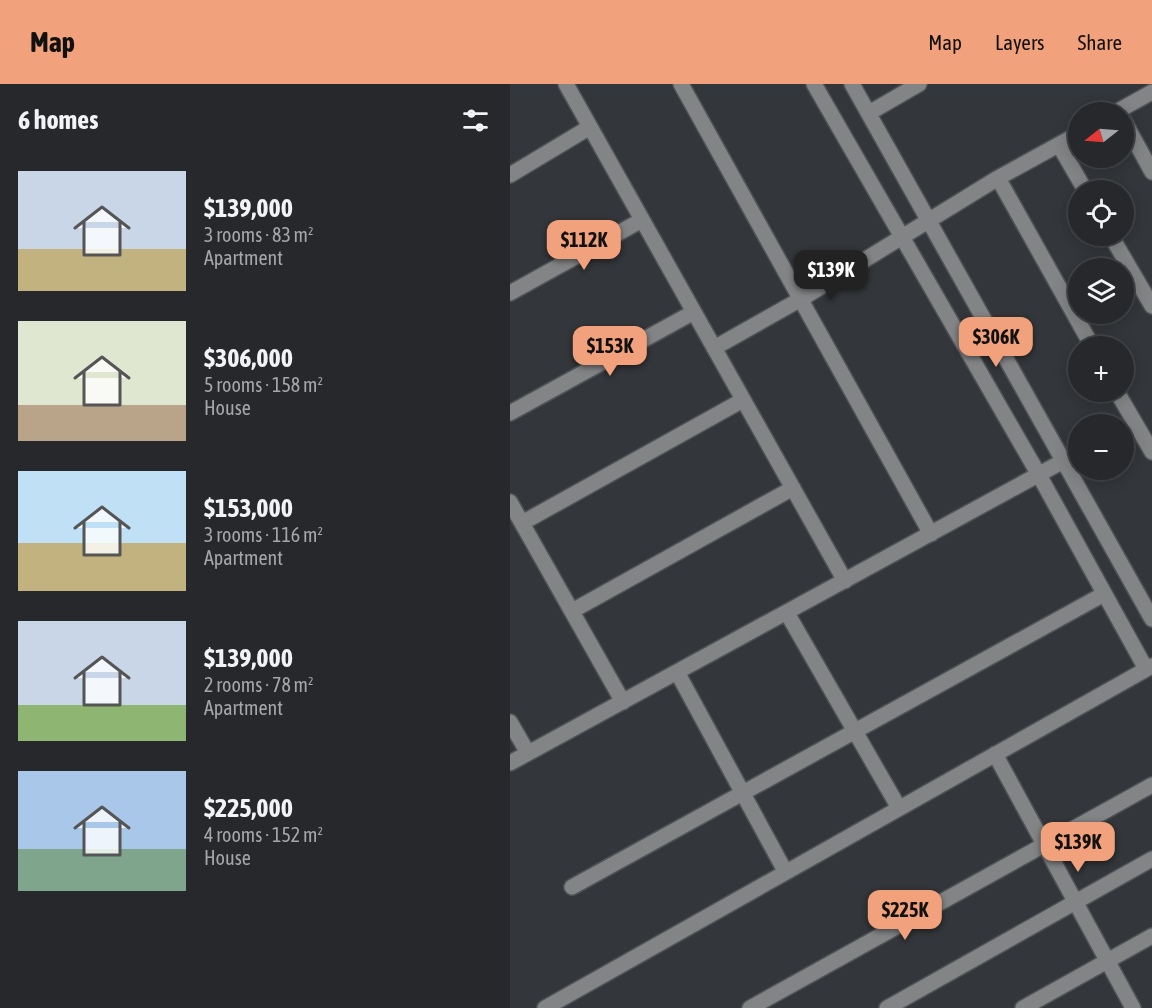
<!DOCTYPE html>
<html lang="en">
<head>
<meta charset="utf-8">
<style>
	:root { --surface:#26282c; --page:#2e3034; --text:#f1f3f6; --muted:#a4a6a9; --line:#424448; --accent:#f1a17b }
	body { margin:0; font-family:"Asap Condensed",sans-serif; background:var(--page); color:var(--text); height:100vh; display:flex; flex-direction:column; font-size:22px; white-space:nowrap }
	* { box-sizing:border-box; margin:0 }
	p { font-size:20px; color:var(--muted) }
	.icon { flex:none; width:33px; height:33px; fill:none; stroke:currentColor; stroke-width:2; stroke-linecap:round; stroke-linejoin:round }
	.map { position:relative; flex:1; overflow:hidden }
	.side { display:flex; flex-direction:column; background:var(--surface); width:510px }
	.side>* { flex:none }
	.needle { width:39px; rotate:253deg }
	.controls { position:absolute; left:558px; top:18px; display:grid; gap:12px }
	.controls a { display:grid; place-items:center; width:66px; height:66px; border-radius:50%; background:var(--surface); box-shadow:0 3px 15px #0003,0 0 0 2px var(--line); font-size:30px }
	.price { position:absolute; translate:-50% -51px; padding:0 14px; border-radius:12px; background:var(--accent); color:#111; font-size:20px; line-height:39px; filter:drop-shadow(0 2px 3px #0008) }
	.price::after { content:''; position:absolute; left:50%; top:36px; width:18px; height:14px; margin-left:-9px; background:inherit; clip-path:polygon(0 0,100% 0,50% 100%) }
	.price.on { background:#222; color:#fff }
	ul { padding:0; list-style:none }
	li { display:flex; align-items:center; gap:18px; height:150px; padding:0 18px }
	li span { display:grid; place-items:center; flex:none; width:168px; height:120px; border-radius:0px; color:#555 }
	li>.icon { margin-inline-start:auto }
	span .icon { width:72px; height:72px; fill:#fffc; stroke-width:1 }
	li b { font-size:26px }
	h2 { display:flex; justify-content:space-between; align-items:center; height:72px; padding:0 18px; font-size:26px }
	header { display:flex; align-items:center; gap:36px; box-sizing:border-box; height:84px; padding:0 30px; background:var(--accent); color:#111 }
	header strong { font-size:28px }
	nav { display:flex; gap:33px; margin-inline-start:auto; font-size:21px }
	main { display:flex; flex:1; min-height:0 }
	.map>svg:first-child { display:block }
	.lines { fill:none; stroke-linecap:round; stroke-linejoin:round }
	.minor-casing { stroke:#4f5256; stroke-width:18 }
	.minor { stroke:#828486; stroke-width:15 }
</style>
</head>
<body>
<header>
<strong>Map</strong>
<nav><a>Map</a><a>Layers</a><a>Share</a></nav>
</header>
<main>
<section class="side">
<h2>6 homes<svg class="icon" aria-label="filters" viewBox="0 0 24 24"><path d="M4 7h16M4 17h16"/><circle cx="9" cy="7" r="2"/><circle cx="15" cy="17" r="2"/></svg></h2>
<ul>
<li><span style="background:linear-gradient(#c9d6e8 65%,#c2b280 0)"><svg class="icon" aria-label="home" viewBox="0 0 24 24"><path d="M3 11l9-7 9 7M6 9v11h12V9"/></svg></span><div><b>$139,000</b><p>3 rooms · 83 m²</p><p>Apartment</p></div></li>
<li><span style="background:linear-gradient(#dfe7d0 70%,#b9a48a 0)"><svg class="icon" aria-label="home" viewBox="0 0 24 24"><path d="M3 11l9-7 9 7M6 9v11h12V9"/></svg></span><div><b>$306,000</b><p>5 rooms · 158 m²</p><p>House</p></div></li>
<li><span style="background:linear-gradient(#bfe0f5 60%,#c2b280 0)"><svg class="icon" aria-label="home" viewBox="0 0 24 24"><path d="M3 11l9-7 9 7M6 9v11h12V9"/></svg></span><div><b>$153,000</b><p>3 rooms · 116 m²</p><p>Apartment</p></div></li>
<li><span style="background:linear-gradient(#c9d6e8 70%,#8fb573 0)"><svg class="icon" aria-label="home" viewBox="0 0 24 24"><path d="M3 11l9-7 9 7M6 9v11h12V9"/></svg></span><div><b>$139,000</b><p>2 rooms · 78 m²</p><p>Apartment</p></div></li>
<li><span style="background:linear-gradient(#a9c7e8 65%,#7fa58c 0)"><svg class="icon" aria-label="home" viewBox="0 0 24 24"><path d="M3 11l9-7 9 7M6 9v11h12V9"/></svg></span><div><b>$225,000</b><p>4 rooms · 152 m²</p><p>House</p></div></li>
</ul>
</section>
<div class="map">
<svg width="642" height="924" viewBox="0 0 642 924">
	<rect width="100%" height="100%" fill="#33363a"/>
	<g class="lines">
		<!-- minor casing -->
		<g class="minor-casing">
			<path id="minor" d="M 56,0 L 335,497
				M 171,0 L 421,450
				M 304,0 L 529,391 L 636,585
				M 342,0 L 642,535
				M 606,28 L 642,8
				M 359,29 L 409,0
				M 614,37 L 642,88
				M 549,61 L 575,106
				M 0,91 L 80,43
				M 488,94 L 582,262
				M 601,152 L 642,222
				M 0,209 L 132,136
				M 204,264 L 291,215 L 488,94 L 568,50
				M 607,308 L 642,368
				M 0,329 L 184,228
				M 0,418 L 113,618
				M 12,439 L 233,316
				M 62,527 L 283,404
				M 277,529 L 389,724
				M 167,588 L 275,787
				M 0,638 L 18,669
				M 485,670 L 623,924
				M 0,679 L 568,369
				M 62,803 L 594,510
				M 35,924 L 642,582
				M 240,924 L 642,701
				M 377,924 L 642,775
				M 513,924 L 642,852"/>
		</g>
		<!-- minor -->
		<use href="#minor" class="minor"/>
	</g>
</svg>
<div class="controls">
<a><svg class="needle" viewBox="-14 -14 28 28"><path d="M0-13l5 13h-10z" fill="#e53935"/><path d="M0 13l5-13h-10z" fill="#a4a6a9"/></svg></a>
<a><svg class="icon" aria-label="locate" viewBox="0 0 24 24"><circle cx="12" cy="12" r="6"/><path d="M12 2v4M12 18v4M2 12h4M18 12h4"/></svg></a>
<a><svg class="icon" aria-label="layers" viewBox="0 0 24 24"><path d="M12 4l9 5-9 5-9-5zM3 14l9 5 9-5"/></svg></a>
<a>+</a>
<a>−</a>
</div>
<b class="price" style="left:74px;top:187px">$112K</b>
<b class="price on" style="left:321px;top:217px">$139K</b>
<b class="price" style="left:486px;top:284px">$306K</b>
<b class="price" style="left:100px;top:293px">$153K</b>
<b class="price" style="left:568px;top:789px">$139K</b>
<b class="price" style="left:395px;top:857px">$225K</b>
</div>
</main>
</body>
</html>
